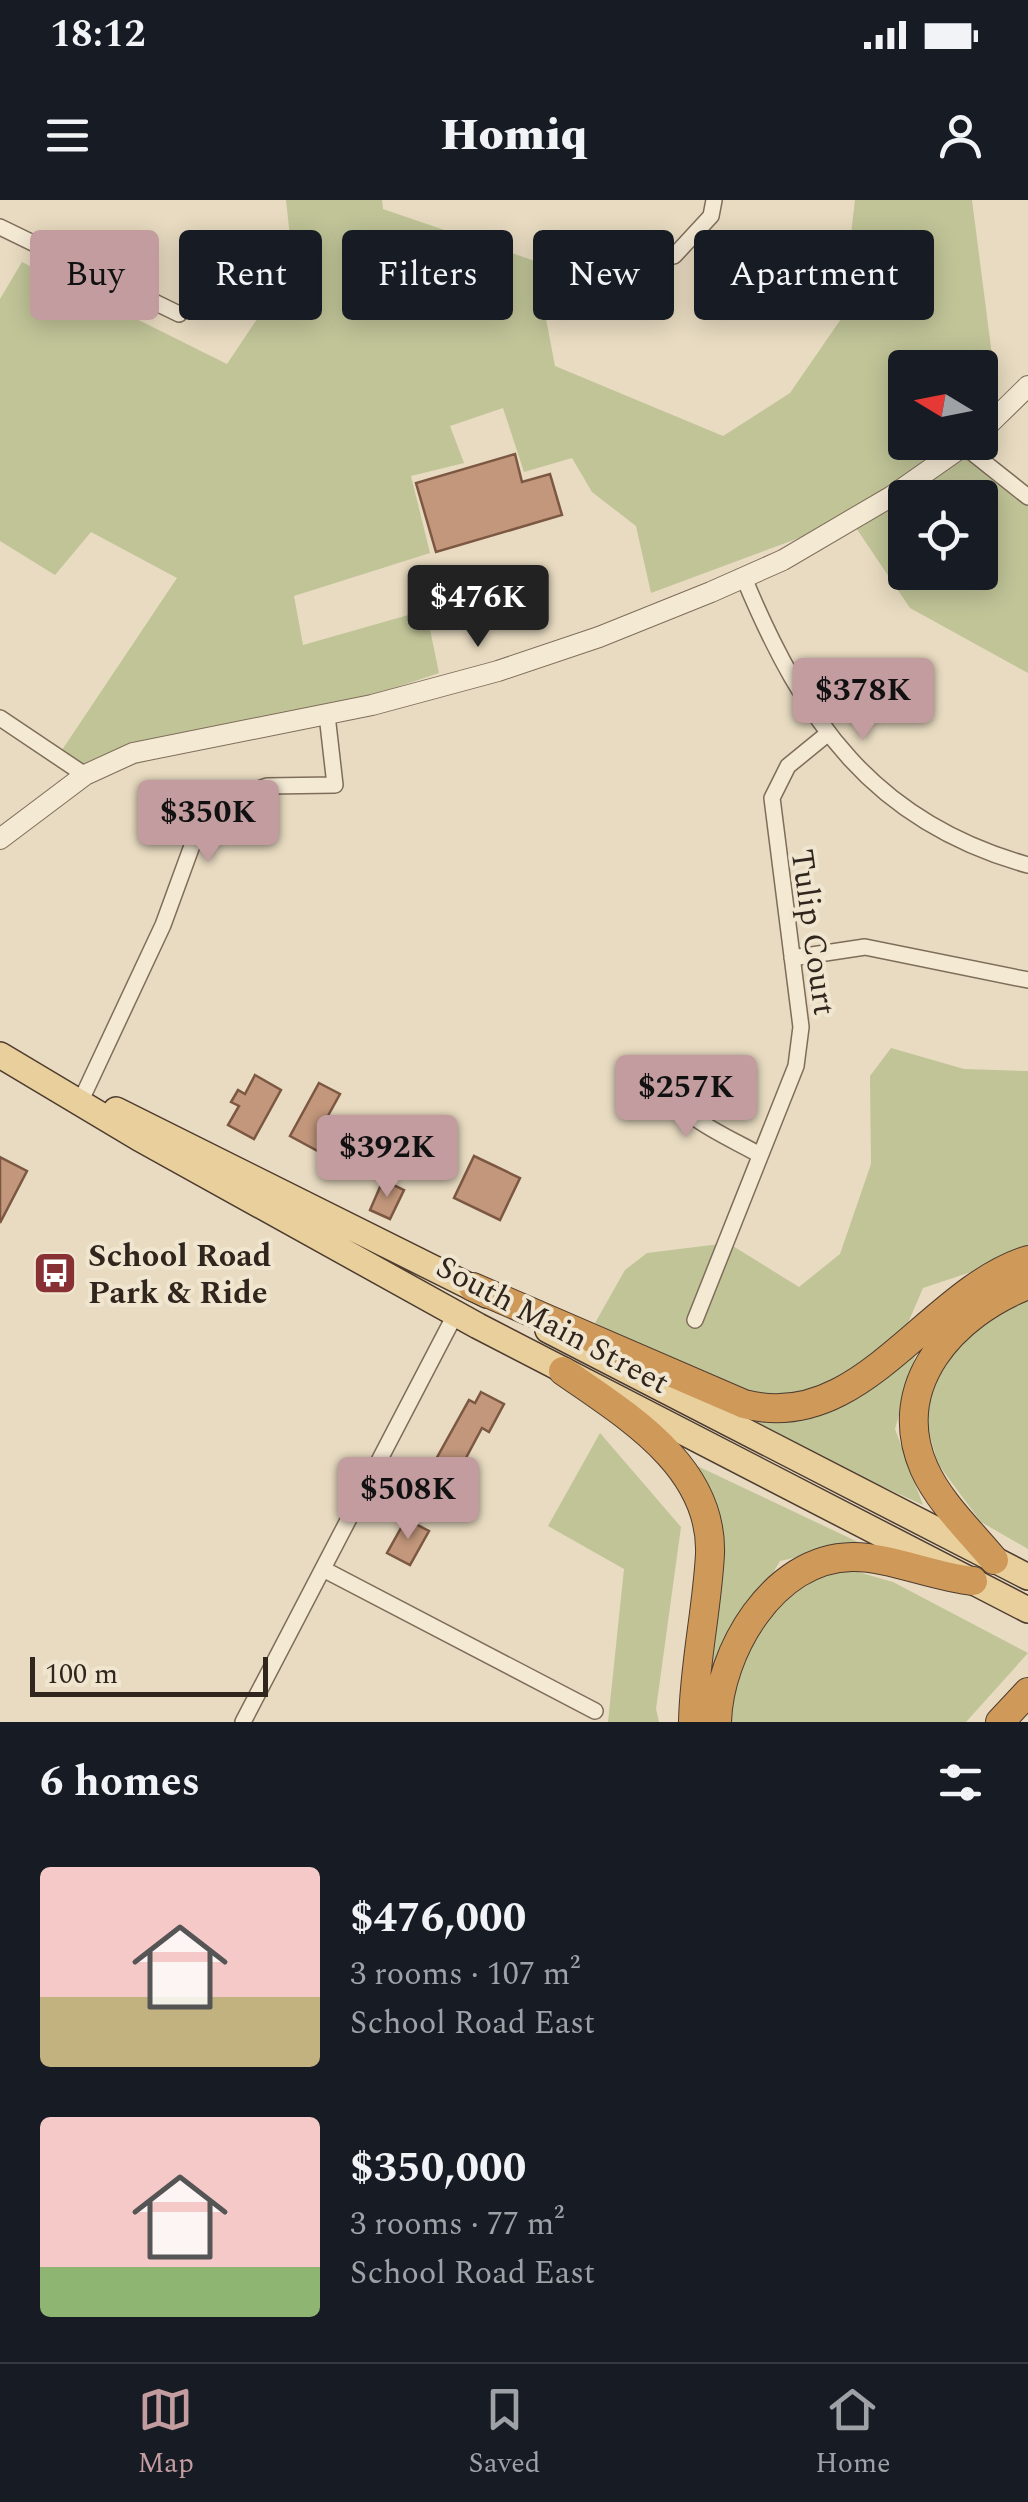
<!DOCTYPE html>
<html lang="en">
<head>
<meta charset="utf-8">
<style>
	:root { --surface:#171b24; --page:#20242c; --text:#f1f3f6; --muted:#9ea1a6; --line:#363941; --accent:#c29c9f }
	body { margin:0; font-family:Spectral,serif; background:var(--page); color:var(--text); height:100vh; display:flex; flex-direction:column; font-size:38px; white-space:nowrap }
	* { box-sizing:border-box; margin:0 }
	p { font-size:32px; color:var(--muted) }
	.icon { flex:none; width:55px; height:55px; fill:none; stroke:currentColor; stroke-width:2; stroke-linecap:round; stroke-linejoin:round }
	.map { position:relative; height:1522px; overflow:hidden }
	.details { display:flex; flex-direction:column; background:var(--surface); flex:1 }
	.details>* { flex:none }
	.banner { position:absolute; left:30px; top:30px; width:970px; height:90px; display:flex; gap:20px }
	.needle { width:65px; rotate:280deg }
	.controls { position:absolute; left:888px; top:150px; display:grid; gap:20px }
	.controls a { display:grid; place-items:center; width:110px; height:110px; border-radius:10px; background:var(--surface); box-shadow:0 5px 25px #0003; font-size:50px }
	.scale { position:absolute; left:30px; bottom:25px; width:238px; box-sizing:border-box; padding-left:10px; border:5px solid #31261d; border-top:0; font-size:28px; line-height:35px; white-space:nowrap; color:#31261d; -webkit-text-stroke:8px #f0e6d0; paint-order:stroke }
	.price { position:absolute; translate:-50% -85px; padding:0 22px; border-radius:10px; background:var(--accent); color:#111; font-size:32px; line-height:65px; filter:drop-shadow(0 2px 5px #0008) }
	.price::after { content:''; position:absolute; left:50%; top:60px; width:30px; height:22px; margin-left:-15px; background:inherit; clip-path:polygon(0 0,100% 0,50% 100%) }
	.price.active { background:#222; color:#fff }
	ul { padding:0; list-style:none }
	li { display:flex; align-items:center; gap:30px; height:250px; padding:0 40px }
	li span { display:grid; place-items:center; flex:none; width:280px; height:200px; border-radius:10px; color:#555 }
	li>.icon { margin-inline-start:auto }
	span .icon { width:120px; height:120px; fill:#fffc; stroke-width:1 }
	li b { font-size:42px }
	h2 { display:flex; justify-content:space-between; align-items:center; height:120px; padding:0 40px; font-size:42px }
	.pill { padding:0 35px; border-radius:10px; background:var(--surface); box-shadow:0 5px 25px #0003; font-size:35px; line-height:90px }
	.pill.active { background:var(--accent); color:#111 }
	.status { display:flex; justify-content:space-between; align-items:center; height:70px; padding:0 50px; background:var(--surface); direction:ltr }
	.status svg { height:28px; fill:currentColor }
	header { display:flex; justify-content:space-between; align-items:center; height:130px; padding:0 40px; background:var(--surface); font-size:45px; font-weight:800 }
	.tabs { display:flex; justify-content:space-around; align-items:center; height:140px; border-top:2px solid var(--line); background:var(--surface); font-size:28px; color:var(--muted) }
	.tabs a { display:grid; justify-items:center; gap:5px }
	.tabs .active { color:var(--accent) }
	.map>svg:first-child { display:block }
	.green { fill:#c0c497; fill-rule:evenodd }
	.building { fill:#c2977b; stroke:#7c5843; stroke-width:2.5 }
	.lines { fill:none; stroke-linecap:round; stroke-linejoin:round }
	.minor-casing { stroke:#7f6d5b; stroke-width:18 }
	.tertiary-casing { stroke:#7f6d5b; stroke-width:22 }
	.primary-casing { stroke:#4d3c2f; stroke-width:28 }
	.motorway-casing { stroke:#4d3c2f; stroke-width:30 }
	.minor { stroke:#f4e9d3; stroke-width:15 }
	.tertiary { stroke:#f4e9d3; stroke-width:20 }
	.primary { stroke:#e8cf9c; stroke-width:25 }
	.motorway { stroke:#cf995a; stroke-width:28 }
	.labels { text-anchor:middle; stroke-width:8; stroke-linejoin:round; paint-order:stroke }
	.street-label { font-size:32px; fill:#31261d; stroke:#f0e6d0 }
	.poi-label { font-size:32px; font-weight:bold; fill:#31261d; stroke:#f0e6d0; text-anchor:start }
</style>
</head>
<body>
<div class="status"><b>18:12</b><svg viewBox="0 0 49 12"><path d="M0 12V9h3v3zM5 12V6h3v6zM10 12V3h3v9zM15 12V0h3v12zM26 1h20v11H26zM47 4h2v5h-2z"/></svg></div>
<header><svg class="icon" aria-label="menu" viewBox="0 0 24 24"><path d="M4 6h16M4 12h16M4 18h16"/></svg>Homiq<svg class="icon" aria-label="person" viewBox="0 0 24 24"><circle cx="12" cy="8" r="4"/><path d="M4 21q1-7 8-7t8 7"/></svg></header>
<div class="map">
<svg width="1028" height="1522" viewBox="0 0 1028 1522">
	<rect width="100%" height="100%" fill="#e8dbc1"/>
	<!-- green -->
	<path class="green" d="M 286,0 L 382,0 L 383,9 L 535,61 L 555,166 L 723,236 L 790,193 L 841,119 L 855,0 L 972,0 L 995,179 L 980,194 L 980,168 L 905,168 L 905,242 L 948,243 L 1028,304 L 1028,473 L 910,408 L 850,319 L 651,393 L 636,326 L 592,292 L 572,258 L 524,272 L 503,208 L 450,226 L 464,263 L 411,276 L 430,353 L 294,396 L 303,445 L 426,410 L 439,473 L 275,528 L 79,579 L 58,556 L 177,378 L 91,332 L 55,375 L 0,341 L 0,99 L 22,62 L 227,164 L 293,65 ZM 905,298 L 980,298 L 980,372 L 905,372 Z
		M 891,848 L 964,869 L 1028,871 L 1028,1053 L 923,1088 L 905,1130 L 821,1189 L 773,1200 L 685,1170 L 595,1123 L 625,1070 L 647,1053 L 728,1043 L 799,1087 L 840,1054 L 871,964 L 870,876 Z
		M 1028,1097 L 1028,1349 L 981,1322 L 938,1264 L 924,1215 L 944,1153 L 1014,1101 Z
		M 916,1153 L 895,1229 L 923,1305 L 745,1223 L 814,1218 L 846,1204 Z
		M 600,1233 L 681,1327 L 656,1509 L 659,1522 L 608,1522 L 624,1369 L 548,1326 Z
		M 691,1263 L 860,1343 L 780,1361 L 704,1489 Z
		M 837,1366 L 893,1382 L 1028,1453 L 966,1522 L 722,1522 L 741,1463 L 776,1406 Z"/>
	<!-- building -->
	<path class="building" d="M 515,254 L 522,282 L 550,274 L 562,315 L 436,352 L 416,283 Z
		M 255,875 L 281,890 L 254,939 L 228,925 L 239,906 L 231,902 L 238,890 L 245,894 Z
		M 319,883 L 340,894 L 324,923 L 364,945 L 351,969 L 290,936 Z
		M 474,956 L 520,978 L 500,1020 L 454,998 Z
		M 0,957 L 27,971 L 0,1023 Z
		M 383,980 L 404,990 L 390,1019 L 370,1010 Z
		M 481,1192 L 504,1204 L 489,1232 L 482,1228 L 453,1282 L 430,1270 L 469,1200 L 475,1203 Z
		M 406,1319 L 429,1331 L 410,1365 L 387,1353 Z"/>
	<g class="lines">
		<!-- minor casing -->
		<g class="minor-casing">
			<path id="minor" d="M 0,27 L 179,114
				M 674,56 L 711,16 L 714,0
				M 965,247 L 1028,297
				M 744,378 C 803,520 873,622 1028,665
				M 0,518 L 85,575
				M 792,758 L 865,747 L 1028,780
				M 659,877 C 680,919 721,933 760,955
				M 83,896 L 163,725 L 197,632 L 230,599 L 267,586 L 335,585 L 327,515
				M 695,1120 L 796,866 L 801,827 L 772,598 L 788,566 L 826,535
				M 323,1369 L 595,1511
				M 243,1522 L 456,1113"/>
		</g>
		<!-- tertiary casing -->
		<g class="tertiary-casing">
			<path id="tertiary" d="M 980,233 L 1028,186
				M 0,639 L 85,575 L 133,553 L 372,505 L 498,471 L 599,437 L 711,392 L 783,360 L 892,296 L 969,242"/>
		</g>
		<!-- primary casing -->
		<g class="primary-casing">
			<path id="primary" d="M 0,855 L 139,938 L 478,1126 L 1028,1410
				M 116,910 L 487,1095
				M 548,1130 L 1028,1377"/>
		</g>
		<!-- motorway casing -->
		<g class="motorway-casing">
			<path id="motorway" d="M 473,1087 L 744,1204 C 861,1235 927,1092 1028,1060
				M 563,1171 C 626,1215 713,1266 710,1354 C 707,1410 694,1466 693,1522
				M 994,1360 C 970,1331 939,1302 924,1268 C 888,1185 953,1114 1028,1085
				M 717,1522 C 719,1452 773,1358 852,1357 C 886,1356 935,1377 973,1381
				M 1000,1522 L 1028,1492"/>
		</g>
		<!-- minor -->
		<use href="#minor" class="minor"/>
		<!-- tertiary -->
		<use href="#tertiary" class="tertiary"/>
		<!-- primary -->
		<use href="#primary" class="primary"/>
		<!-- motorway -->
		<use href="#motorway" class="motorway"/>
	</g>
	<!-- icons -->
	<defs>
		<g id="bus-square" transform="scale(2.25)"><rect x="-9" y="-9" width="18" height="18" rx="4" fill="#883134" stroke="#f0e6d0"/><path d="M-5-6H5V4H4V6H2V4H-2V6H-4V4H-5ZM-3.5-4V0h7V-4ZM-3.5 1.2v1.5H-2V1.2ZM2 1.2v1.5H3.5V1.2Z" fill="#fff"/></g>
	</defs>
	<g fill-rule="evenodd">
		<use href="#bus-square" x="55" y="1073"/>
	</g>
	<g class="labels">
		<!-- street labels -->
		<g class="street-label">
			<text transform="translate(814 732) rotate(82)" y="11">Tulip Court</text>
			<text transform="translate(553 1124) rotate(28)" y="11">South Main Street</text>
		</g>
		<!-- poi labels -->
		<g class="poi-label">
			<text x="88" y="1066">School Road<tspan x="88" dy="37">Park &amp; Ride</tspan></text>
		</g>
	</g>
</svg>
<div class="controls">
<a><svg class="needle" viewBox="-14 -14 28 28"><path d="M0-13l5 13h-10z" fill="#e53935"/><path d="M0 13l5-13h-10z" fill="#9ea1a6"/></svg></a>
<a><svg class="icon" aria-label="locate" viewBox="0 0 24 24"><circle cx="12" cy="12" r="6"/><path d="M12 2v4M12 18v4M2 12h4M18 12h4"/></svg></a>
</div>
<div class="scale">100 m</div>
<b class="price active" style="left:478px;top:450px">$476K</b>
<b class="price" style="left:863px;top:543px">$378K</b>
<b class="price" style="left:208px;top:665px">$350K</b>
<b class="price" style="left:686px;top:940px">$257K</b>
<b class="price" style="left:387px;top:1000px">$392K</b>
<b class="price" style="left:408px;top:1342px">$508K</b>
<div class="banner">
<a class="pill active">Buy</a>
<a class="pill">Rent</a>
<a class="pill">Filters</a>
<a class="pill">New</a>
<a class="pill">Apartment</a>
</div>
</div>
<section class="details">
<h2>6 homes<svg class="icon" aria-label="filters" viewBox="0 0 24 24"><path d="M4 7h16M4 17h16"/><circle cx="9" cy="7" r="2"/><circle cx="15" cy="17" r="2"/></svg></h2>
<ul>
<li><span style="background:linear-gradient(#f6c9c9 65%,#c2b280 0)"><svg class="icon" aria-label="home" viewBox="0 0 24 24"><path d="M3 11l9-7 9 7M6 9v11h12V9"/></svg></span><div><b>$476,000</b><p>3 rooms · 107 m²</p><p>School Road East</p></div></li>
<li><span style="background:linear-gradient(#f6c9c9 75%,#8fb573 0)"><svg class="icon" aria-label="home" viewBox="0 0 24 24"><path d="M3 11l9-7 9 7M6 9v11h12V9"/></svg></span><div><b>$350,000</b><p>3 rooms · 77 m²</p><p>School Road East</p></div></li>
</ul>
</section>
<nav class="tabs">
<a class="active"><svg class="icon" aria-label="map" viewBox="0 0 24 24"><path d="M3 6l6-2 6 2 6-2v14l-6 2-6-2-6 2zM9 4v14M15 6v14"/></svg>Map</a>
<a><svg class="icon" aria-label="saved" viewBox="0 0 24 24"><path d="M7 4h10v16l-5-4-5 4z"/></svg>Saved</a>
<a><svg class="icon" aria-label="home" viewBox="0 0 24 24"><path d="M3 11l9-7 9 7M6 9v11h12V9"/></svg>Home</a>
</nav>
</body>
</html>
